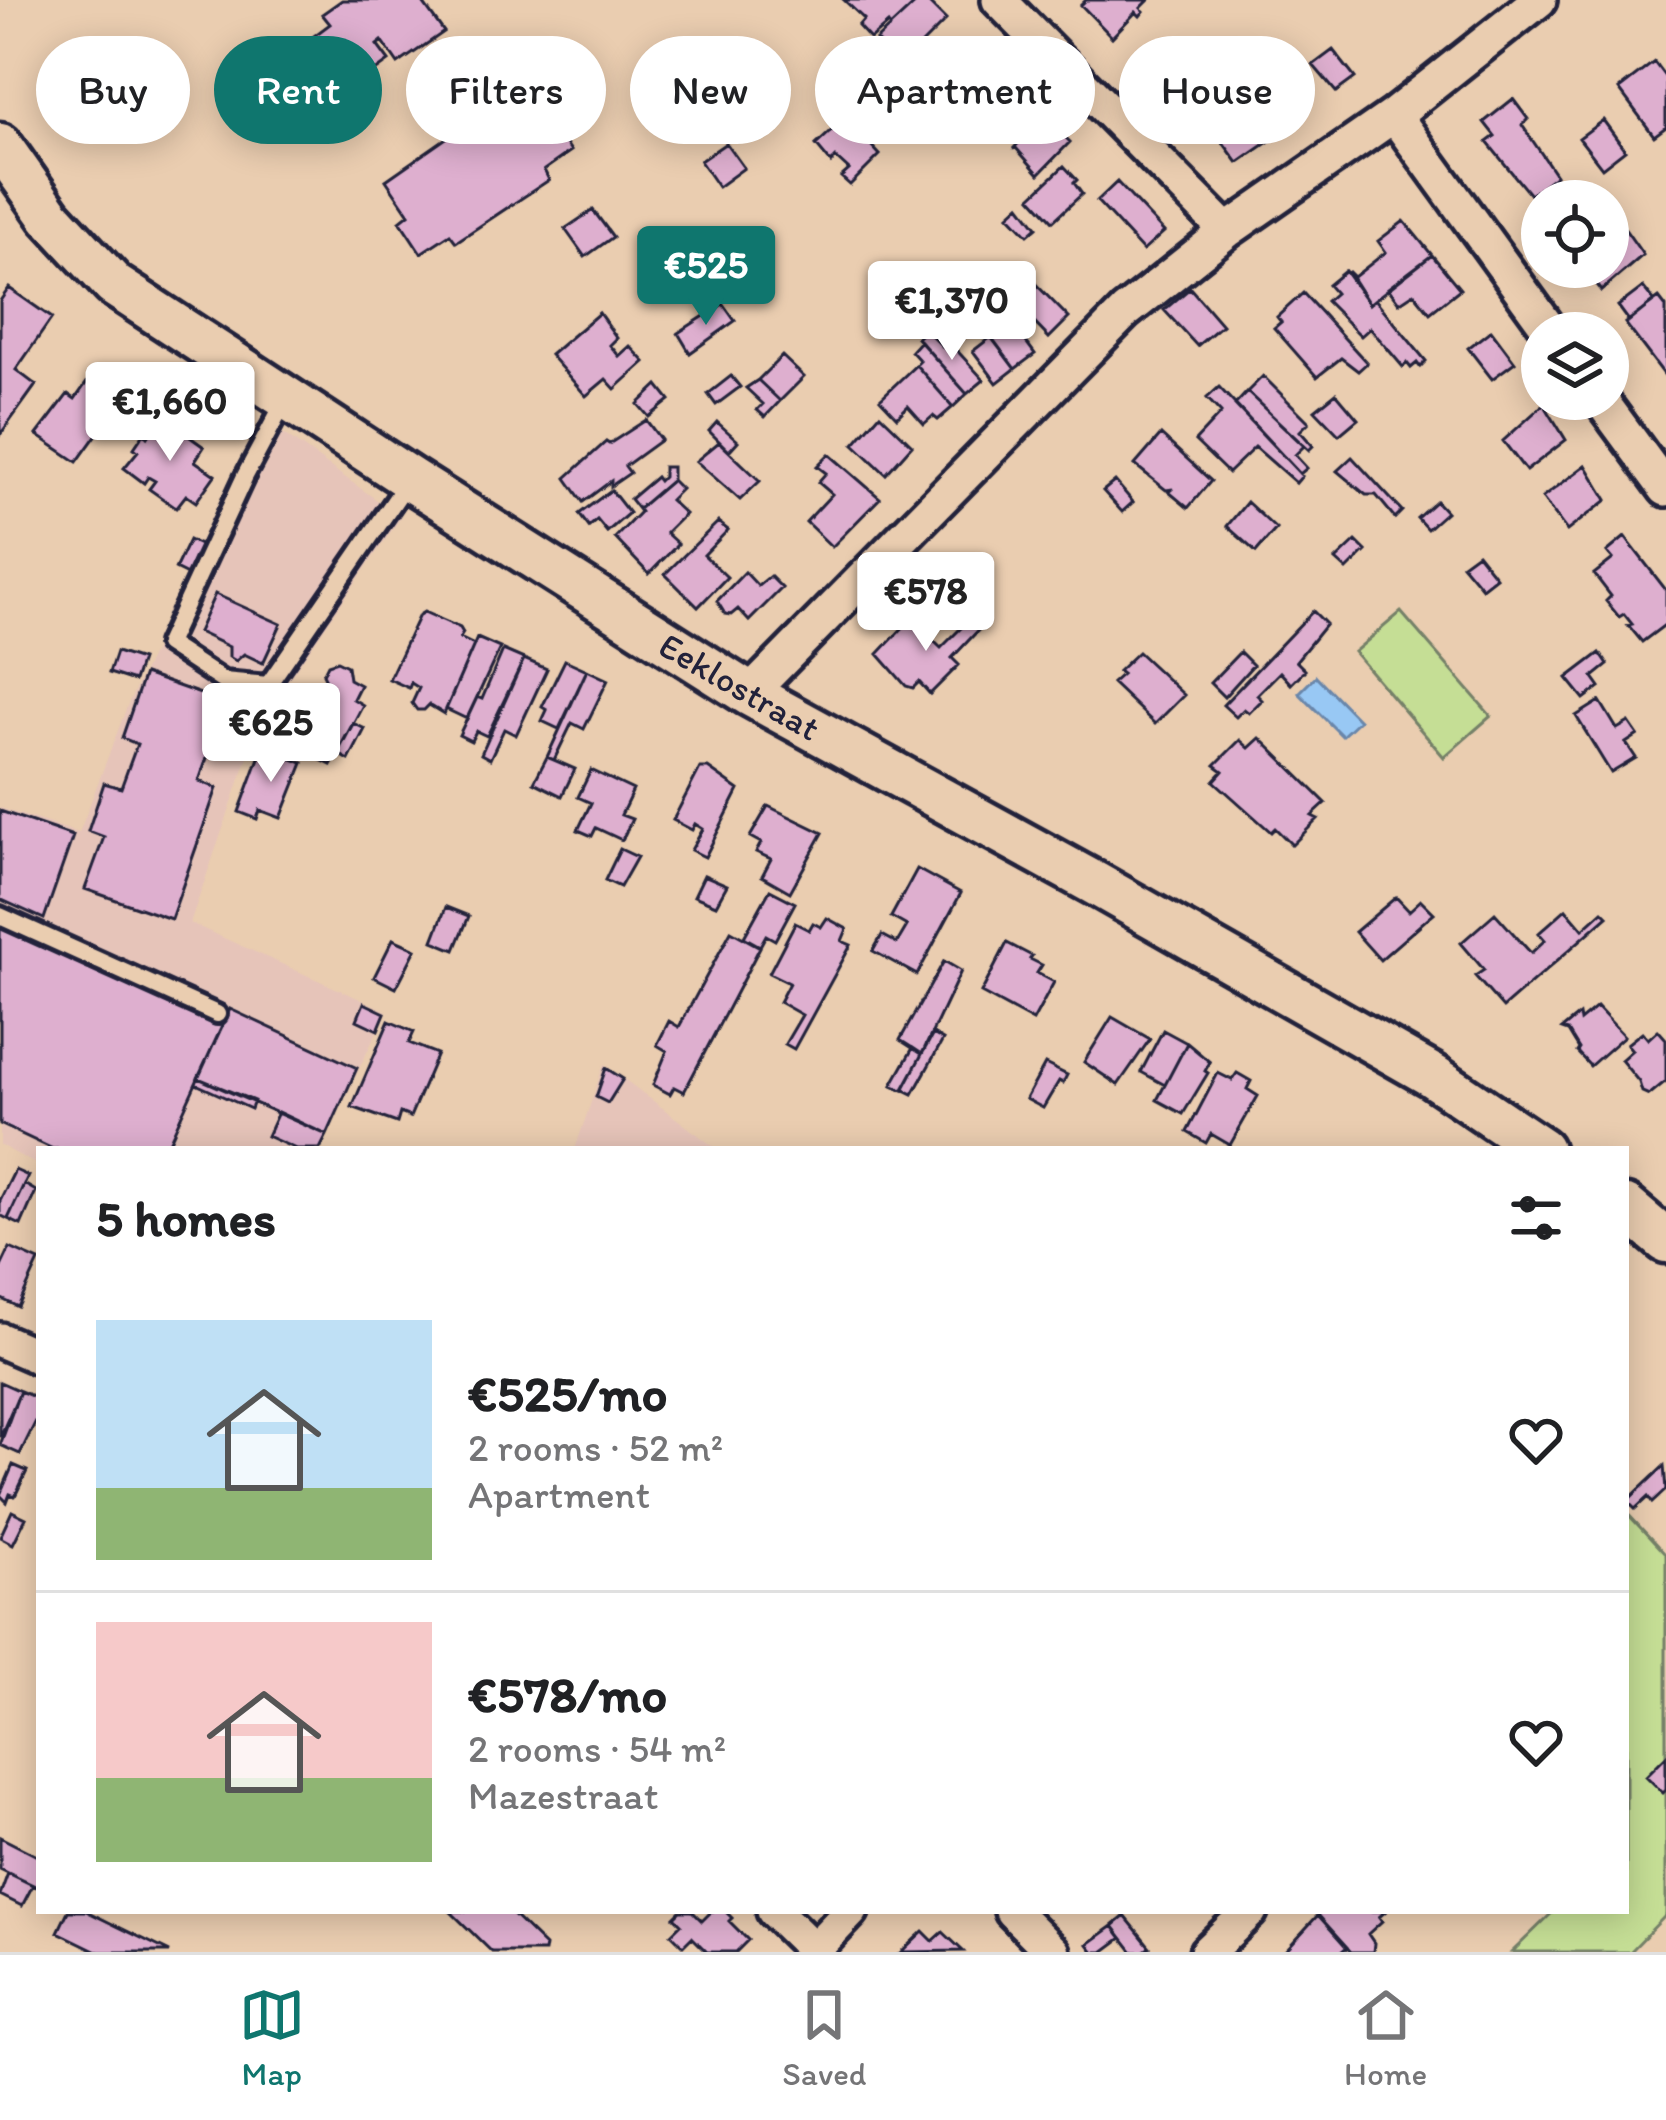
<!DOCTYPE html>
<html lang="en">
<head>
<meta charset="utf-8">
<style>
	:root { --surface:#fff; --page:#f6f6f6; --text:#202124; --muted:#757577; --line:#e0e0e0; --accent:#0f766e }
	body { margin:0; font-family:Itim,sans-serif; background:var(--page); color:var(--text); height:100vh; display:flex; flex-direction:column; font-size:45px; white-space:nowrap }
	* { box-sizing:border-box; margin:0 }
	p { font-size:39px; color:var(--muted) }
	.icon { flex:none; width:66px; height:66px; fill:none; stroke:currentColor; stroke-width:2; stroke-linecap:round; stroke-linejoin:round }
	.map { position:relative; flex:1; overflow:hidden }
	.sheet { position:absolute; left:36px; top:1146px; width:1593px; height:768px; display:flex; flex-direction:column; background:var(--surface); border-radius:0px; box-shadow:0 6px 30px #0003 }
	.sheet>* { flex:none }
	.guide { position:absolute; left:36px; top:36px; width:1596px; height:108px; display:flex; gap:24px }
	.buttons { position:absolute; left:1521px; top:180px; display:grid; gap:24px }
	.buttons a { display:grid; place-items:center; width:108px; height:108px; border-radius:50%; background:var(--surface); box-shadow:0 6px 30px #0003; font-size:60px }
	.price { position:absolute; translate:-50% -102px; padding:0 27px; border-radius:12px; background:#fff; color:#222; font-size:39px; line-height:78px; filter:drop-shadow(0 3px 6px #0008) }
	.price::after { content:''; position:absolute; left:50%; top:72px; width:36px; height:27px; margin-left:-18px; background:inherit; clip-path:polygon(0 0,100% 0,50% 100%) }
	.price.current { background:var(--accent); color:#fff }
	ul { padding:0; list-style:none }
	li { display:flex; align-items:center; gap:36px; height:300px; padding:0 60px }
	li+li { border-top:3px solid var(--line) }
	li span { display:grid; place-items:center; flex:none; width:336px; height:240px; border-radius:0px; color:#555 }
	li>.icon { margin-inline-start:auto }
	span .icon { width:144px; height:144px; fill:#fffc; stroke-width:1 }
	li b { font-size:51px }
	h2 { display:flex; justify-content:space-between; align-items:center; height:144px; padding:0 60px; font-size:51px }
	.tag { padding:0 42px; border-radius:54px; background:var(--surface); box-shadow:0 6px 30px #0003; font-size:42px; line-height:108px }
	.tag.current { background:var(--accent); color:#fff }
	.dock { display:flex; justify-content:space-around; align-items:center; height:168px; border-top:3px solid var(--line); background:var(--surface); font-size:33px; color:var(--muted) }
	.dock a { display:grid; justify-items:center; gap:6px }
	.dock .current { color:var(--accent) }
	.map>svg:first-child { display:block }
	.built { fill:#e6c4b9 }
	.green { fill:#c5de95; stroke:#748068; stroke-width:3 }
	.water { fill:#98c8f4; stroke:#6986aa; stroke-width:3 }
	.building { fill:#deafcf; stroke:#22223b; stroke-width:3 }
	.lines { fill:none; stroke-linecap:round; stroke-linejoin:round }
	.service-casing { stroke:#22223b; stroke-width:26 }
	.minor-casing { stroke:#22223b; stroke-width:42 }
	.tertiary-casing { stroke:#22223b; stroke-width:51 }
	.service { stroke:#eacdb0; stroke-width:16 }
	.minor { stroke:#eacdb0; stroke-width:33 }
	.tertiary { stroke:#eacdb0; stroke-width:42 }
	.labels { text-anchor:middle; stroke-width:10; stroke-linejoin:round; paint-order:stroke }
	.street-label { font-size:36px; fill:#22223b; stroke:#eacdb0 }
</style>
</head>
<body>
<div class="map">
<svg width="1666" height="1952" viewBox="0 0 1666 1952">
	<rect width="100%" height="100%" fill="#eacdb0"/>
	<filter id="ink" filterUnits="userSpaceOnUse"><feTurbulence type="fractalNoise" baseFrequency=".00833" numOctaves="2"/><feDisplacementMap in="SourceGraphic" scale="24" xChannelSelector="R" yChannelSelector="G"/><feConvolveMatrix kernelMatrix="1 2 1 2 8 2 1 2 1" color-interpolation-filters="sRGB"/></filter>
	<g filter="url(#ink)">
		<!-- built -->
		<path class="built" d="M 264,420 L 401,517 L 261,719 L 190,923 L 387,1011 L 320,1149 L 39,1149 L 39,1166 L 0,1145 L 0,808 L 79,833 L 128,704 Z
			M 604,1064 L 717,1149 L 575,1149 Z"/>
		<!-- green -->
		<path class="green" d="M 1401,612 L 1491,716 L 1444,757 L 1354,652 Z
			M 1626,1512 L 1666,1555 L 1666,1915 L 1630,1952 L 1512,1952 L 1554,1911 L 1626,1911 Z"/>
		<!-- water -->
		<path class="water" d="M 1316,676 L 1359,720 L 1342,736 L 1299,693 Z"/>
		<!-- building -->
		<path class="building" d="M 342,0 L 421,0 L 444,32 L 398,64 L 382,41 L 377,45 L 389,61 L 335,100 L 331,93 L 337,88 L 307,41 L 330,24 L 322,14 Z
			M 844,0 L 919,0 L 890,27 L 888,24 L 870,39 L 858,26 L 864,19 Z
			M 919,0 L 926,0 L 946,20 L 899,67 L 876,40 Z
			M 1086,0 L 1149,0 L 1141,8 L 1144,11 L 1140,16 L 1136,12 L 1112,37 L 1081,5 Z
			M 1206,41 L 1224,56 L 1179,103 L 1156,81 L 1161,76 L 1150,64 L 1170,45 L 1186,61 Z
			M 972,45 L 987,60 L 934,109 L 917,93 Z
			M 1333,50 L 1355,78 L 1336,92 L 1313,65 Z
			M 1654,62 L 1666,78 L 1666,127 L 1654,136 L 1619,89 Z
			M 904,64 L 914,74 L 887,99 L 877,88 Z
			M 1004,75 L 1030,101 L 997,136 L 963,102 L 976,90 L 985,99 Z
			M 1265,82 L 1271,83 L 1297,121 L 1281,133 L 1278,131 L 1274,138 L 1238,163 L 1219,137 L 1248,115 L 1244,110 L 1252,103 L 1250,93 Z
			M 515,90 L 540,125 L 549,119 L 571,151 L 544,170 L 549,180 L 456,242 L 450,234 L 421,253 L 400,221 L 409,214 L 386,180 Z
			M 1513,99 L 1528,119 L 1522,125 L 1556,175 L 1530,195 L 1487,142 L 1495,136 L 1484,122 Z
			M 854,110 L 866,122 L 857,130 L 880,155 L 850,185 L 841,177 L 849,170 L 836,158 L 831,163 L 816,145 Z
			M 1044,116 L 1070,142 L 1039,174 L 1016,148 L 1013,149 Z
			M 1603,120 L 1625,150 L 1602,168 L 1579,138 Z
			M 726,143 L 744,168 L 718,187 L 700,161 Z
			M 1064,166 L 1077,180 L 1074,183 L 1082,194 L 1053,221 L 1031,197 Z
			M 1117,182 L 1164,232 L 1143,251 L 1097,201 Z
			M 1020,205 L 1037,227 L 1028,235 L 1009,215 Z
			M 1608,205 L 1643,255 L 1601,291 L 1582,267 L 1608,267 Z
			M 593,210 L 613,237 L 585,257 L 565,229 Z
			M 1404,221 L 1432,255 L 1369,304 L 1348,271 L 1354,277 L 1386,252 L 1378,241 Z
			M 1432,255 L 1460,289 L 1430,313 L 1414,293 L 1399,303 L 1388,288 Z
			M 1020,268 L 1069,318 L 1049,338 L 1019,307 L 1012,316 L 995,292 Z
			M 1345,271 L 1369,304 L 1375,299 L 1426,361 L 1420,367 L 1417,363 L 1411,368 L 1407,363 L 1403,367 L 1370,328 L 1361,336 L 1326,301 L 1335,293 L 1328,285 Z
			M 1643,287 L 1654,301 L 1629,321 L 1618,306 Z
			M 9,288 L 52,318 L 16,370 L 36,385 L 0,435 L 0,301 Z
			M 1190,288 L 1222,325 L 1197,346 L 1164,310 Z
			M 1303,293 L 1367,363 L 1358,371 L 1341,358 L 1317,377 L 1274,328 L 1281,322 L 1277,317 Z
			M 977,295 L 995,313 L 1002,309 L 1035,354 L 1015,369 L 966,303 Z
			M 1659,298 L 1666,307 L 1666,377 L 1625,323 Z
			M 723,304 L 735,321 L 690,353 L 678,333 Z
			M 599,313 L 617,338 L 610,345 L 619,356 L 630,346 L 645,362 L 615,389 L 606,379 L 586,396 L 550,355 Z
			M 926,330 L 945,349 L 951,344 L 984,380 L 967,394 L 917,338 Z
			M 1491,330 L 1515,362 L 1492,379 L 1468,348 Z
			M 991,337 L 1015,369 L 997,383 L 973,351 Z
			M 920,341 L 967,394 L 953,407 L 916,365 L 920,361 L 911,351 Z
			M 782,356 L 804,377 L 780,401 L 758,380 Z
			M 916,365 L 953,407 L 938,420 L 933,416 L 924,424 L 908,406 L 897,417 L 880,399 Z
			M 95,371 L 126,394 L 77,462 L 37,435 L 68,394 L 75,399 Z
			M 731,376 L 740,387 L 716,405 L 708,394 Z
			M 1263,376 L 1309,422 L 1300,431 L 1313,446 L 1309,450 L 1247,392 Z
			M 758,380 L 780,401 L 765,417 L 757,410 L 763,404 L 746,388 Z
			M 658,385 L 670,400 L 649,417 L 638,404 Z
			M 1219,387 L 1302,476 L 1296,483 L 1255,447 L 1228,473 L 1195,441 L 1221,413 L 1207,398 Z
			M 1247,392 L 1304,446 L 1295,455 L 1307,468 L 1300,474 L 1235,405 Z
			M 1336,393 L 1358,419 L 1339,435 L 1315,410 Z
			M 1544,404 L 1566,440 L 1526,471 L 1503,441 Z
			M 880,414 L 912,445 L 886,474 L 854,444 Z
			M 162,417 L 204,447 L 195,461 L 215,475 L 196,502 L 186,495 L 176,508 L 149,489 L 155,481 L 148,477 L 144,483 L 124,468 L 138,451 L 134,448 L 144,433 L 148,437 Z
			M 646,420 L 661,440 L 625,466 L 630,473 L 611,486 L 611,481 L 583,502 L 566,478 L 606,442 L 609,444 Z
			M 717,422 L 738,441 L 729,451 L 709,431 Z
			M 1161,435 L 1211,481 L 1188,508 L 1169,492 L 1173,489 L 1166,490 L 1135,465 Z
			M 719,442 L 760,481 L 740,500 L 696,461 Z
			M 829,454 L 880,498 L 832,547 L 806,522 L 832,494 L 818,482 L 826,473 L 817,466 Z
			M 1352,457 L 1402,511 L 1395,518 L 1376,495 L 1366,495 L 1337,471 Z
			M 1586,465 L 1607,500 L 1567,531 L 1542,498 Z
			M 663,467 L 672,467 L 672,480 L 638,509 L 630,499 L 656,477 L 659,481 L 663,477 Z
			M 672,480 L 681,489 L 670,500 L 685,514 L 666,533 L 678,544 L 649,574 L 615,538 L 640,512 L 638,509 Z
			M 1115,481 L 1133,502 L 1122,512 L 1103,491 Z
			M 611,490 L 629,513 L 607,532 L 597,520 L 589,527 L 579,514 Z
			M 1436,501 L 1446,512 L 1427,529 L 1417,518 Z
			M 1247,502 L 1276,529 L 1256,552 L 1227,526 Z
			M 718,522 L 728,530 L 704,555 L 727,577 L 698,607 L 665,574 Z
			M 1625,537 L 1666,590 L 1666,624 L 1642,642 L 1628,625 L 1632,624 L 1624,614 L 1619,617 L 1606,601 L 1611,596 L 1594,574 L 1613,559 L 1607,552 Z
			M 189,540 L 202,546 L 187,575 L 175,569 Z
			M 1356,541 L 1366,551 L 1347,570 L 1336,560 Z
			M 1477,553 L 1496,577 L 1482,588 L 1462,564 Z
			M 745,572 L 758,586 L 770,576 L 782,588 L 749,621 L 738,609 L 731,615 L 725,614 L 717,601 Z
			M 215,594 L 281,624 L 263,663 L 244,654 L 236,661 L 229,657 L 229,647 L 198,632 Z
			M 1313,611 L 1326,624 L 1296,661 L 1305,670 L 1291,684 L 1280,672 L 1257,695 L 1262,700 L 1249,713 L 1244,709 L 1236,717 L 1223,705 Z
			M 424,612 L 460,628 L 463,633 L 460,638 L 474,645 L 444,714 L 429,705 L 424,710 L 417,710 L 412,703 L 419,688 L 411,683 L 409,688 L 389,679 L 419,615 Z
			M 977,612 L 987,621 L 952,658 L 959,665 L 930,694 L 919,682 L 913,688 L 906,686 L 878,654 L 911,619 L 941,648 Z
			M 477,638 L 500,648 L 467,719 L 446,709 Z
			M 503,650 L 524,659 L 487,736 L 476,731 L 471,741 L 459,735 L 477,697 L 482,699 Z
			M 116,652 L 141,660 L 134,681 L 109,673 Z
			M 1138,652 L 1184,695 L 1155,724 L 1112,683 L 1122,674 L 1118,671 Z
			M 1240,652 L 1253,665 L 1224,697 L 1210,683 Z
			M 1600,653 L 1608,665 L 1593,677 L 1600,687 L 1584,699 L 1567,678 Z
			M 524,659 L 547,669 L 516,735 L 504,729 L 490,759 L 481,754 Z
			M 565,660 L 587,670 L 559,729 L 542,721 L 547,710 L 542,707 Z
			M 337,661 L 347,666 L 349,679 L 360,685 L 353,699 L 363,705 L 331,765 L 313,756 L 319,744 L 303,737 L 329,686 L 323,674 L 328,664 Z
			M 587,670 L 608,680 L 584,729 L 572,723 L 554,760 L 547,757 Z
			M 144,674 L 226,703 L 199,781 L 217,788 L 171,919 L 85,889 L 104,837 L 88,831 L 104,783 L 121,788 L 137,744 L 122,738 Z
			M 1600,701 L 1617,729 L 1629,722 L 1638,735 L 1626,743 L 1636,758 L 1611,773 L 1576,716 Z
			M 353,723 L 365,729 L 349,760 L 337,753 Z
			M 1260,738 L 1326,803 L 1312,816 L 1318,819 L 1292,845 L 1275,828 L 1271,832 L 1214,781 L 1223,771 L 1215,765 L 1240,740 L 1249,748 Z
			M 263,747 L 303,763 L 281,818 L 260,810 L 257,819 L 239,812 Z
			M 547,757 L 575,769 L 562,796 L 534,782 Z
			M 700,768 L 708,768 L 739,790 L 705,857 L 691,850 L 703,829 L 695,824 L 692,830 L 673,820 Z
			M 591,770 L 633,790 L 621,815 L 632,819 L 622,840 L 596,828 L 592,836 L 578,830 L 591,803 L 578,797 Z
			M 768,806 L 823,833 L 790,892 L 762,876 L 771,859 L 756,852 L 761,843 L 750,837 Z
			M 0,811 L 73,836 L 44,919 L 0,899 Z
			M 620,849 L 637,857 L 620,887 L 605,880 Z
			M 917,869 L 961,893 L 917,975 L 873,951 L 882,935 L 897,943 L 907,926 L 891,917 Z
			M 704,875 L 727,885 L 716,905 L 694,896 Z
			M 770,890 L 795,903 L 775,940 L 766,935 L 760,946 L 744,937 Z
			M 1396,897 L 1409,911 L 1421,900 L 1434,913 L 1380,960 L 1355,932 Z
			M 446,907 L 469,916 L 455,950 L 433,941 Z
			M 1566,909 L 1583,929 L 1603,911 L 1608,916 L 1503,1008 L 1475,976 L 1484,970 L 1461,943 L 1495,913 L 1531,953 L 1545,940 L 1539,933 Z
			M 827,918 L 847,929 L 842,941 L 851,945 L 794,1049 L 785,1044 L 802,1015 L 779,1002 L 789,983 L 769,973 L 795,923 L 809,930 L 813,923 L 821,927 Z
			M 0,924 L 222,1026 L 166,1149 L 53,1149 L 0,1124 Z
			M 731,931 L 760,947 L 684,1092 L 674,1087 L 670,1094 L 653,1085 L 667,1051 L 657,1045 L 669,1021 L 679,1027 Z
			M 393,939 L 416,949 L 396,988 L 374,977 Z
			M 1007,943 L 1032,956 L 1030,959 L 1042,965 L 1037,973 L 1054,982 L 1033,1021 L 981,993 Z
			M 944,961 L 961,971 L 922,1054 L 900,1040 Z
			M 364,1003 L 385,1013 L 378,1030 L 357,1020 Z
			M 1597,1007 L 1624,1036 L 1590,1066 L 1577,1052 L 1579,1049 L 1568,1031 L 1562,1029 L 1579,1015 L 1580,1021 Z
			M 230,1009 L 357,1068 L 327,1135 L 198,1078 Z
			M 1112,1017 L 1150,1039 L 1118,1085 L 1084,1062 Z
			M 389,1021 L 414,1032 L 409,1043 L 437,1054 L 410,1117 L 400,1113 L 397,1123 L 352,1107 Z
			M 1163,1030 L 1187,1043 L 1165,1085 L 1141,1072 Z
			M 1658,1030 L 1666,1039 L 1666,1081 L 1649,1095 L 1642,1092 L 1639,1082 L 1621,1060 L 1632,1050 L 1627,1044 L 1642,1032 L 1648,1039 Z
			M 933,1034 L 943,1040 L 913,1094 L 903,1089 Z
			M 1187,1043 L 1210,1062 L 1205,1071 L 1208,1073 L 1183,1114 L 1157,1100 Z
			M 913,1048 L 922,1054 L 903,1090 L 892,1085 Z
			M 1045,1064 L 1067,1075 L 1063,1083 L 1059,1081 L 1043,1108 L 1026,1099 Z
			M 606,1068 L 623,1079 L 608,1103 L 596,1097 Z
			M 1218,1073 L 1232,1080 L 1237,1073 L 1251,1081 L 1247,1089 L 1258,1096 L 1230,1145 L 1211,1134 L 1206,1143 L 1187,1132 Z
			M 198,1078 L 254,1101 L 251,1109 L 196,1084 Z
			M 278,1112 L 327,1135 L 320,1149 L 296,1149 L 267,1136 Z
			M 15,1170 L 28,1176 L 8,1219 L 0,1215 L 0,1200 Z
			M 24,1184 L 36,1191 L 21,1225 L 8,1219 Z
			M 10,1248 L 39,1261 L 18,1307 L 0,1298 L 0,1269 Z
			M 0,1382 L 20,1391 L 0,1437 Z
			M 20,1391 L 39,1399 L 39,1415 L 20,1454 L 0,1445 Z
			M 13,1465 L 27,1471 L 15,1496 L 10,1494 L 7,1502 L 0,1495 Z
			M 1664,1466 L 1666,1490 L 1652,1503 L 1648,1497 L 1635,1509 L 1627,1501 Z
			M 12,1511 L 26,1518 L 13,1544 L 0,1537 Z
			M 1666,1756 L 1666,1790 L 1663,1793 L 1646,1776 Z
			M 0,1837 L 39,1857 L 39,1888 L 0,1869 Z
			M 8,1873 L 33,1885 L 22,1906 L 0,1895 Z
			M 68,1911 L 86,1911 L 170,1952 L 99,1952 L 58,1932 Z
			M 450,1911 L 509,1911 L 545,1946 L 544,1952 L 492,1952 Z
			M 680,1911 L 692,1911 L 702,1921 L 712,1911 L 725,1911 L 732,1918 L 729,1921 L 748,1940 L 736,1952 L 707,1952 L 692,1937 L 683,1946 L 671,1934 L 681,1924 L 674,1917 Z
			M 1322,1911 L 1386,1911 L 1379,1917 L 1382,1921 L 1368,1934 L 1374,1943 L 1373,1952 L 1351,1952 L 1318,1915 Z
			M 1318,1915 L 1347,1947 L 1341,1952 L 1284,1952 Z
			M 1125,1916 L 1150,1947 L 1143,1952 L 1133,1952 L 1113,1926 Z
			M 1113,1926 L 1122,1938 L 1103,1952 L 1094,1952 L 1088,1944 Z
			M 923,1931 L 933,1941 L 943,1932 L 963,1951 L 901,1952 Z"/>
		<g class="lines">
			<!-- service casing -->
			<g class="service-casing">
				<path id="service" d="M 286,399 L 245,476 L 167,644 L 223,681 L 268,685 L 409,480
					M 0,916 L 217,1014"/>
			</g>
			<!-- minor casing -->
			<g class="minor-casing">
				<path id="minor" d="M 999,0 L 1227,231
					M 1394,115 L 1552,333
					M 1600,399 L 1666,489
					M 749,694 L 1125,312 L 1227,231 L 1394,115 L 1539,0
					M 0,1340 L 39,1357
					M 774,1911 L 814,1950
					M 1012,1911 L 1053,1952
					M 812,1952 L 851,1911
					M 1207,1952 L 1250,1911"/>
			</g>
			<!-- tertiary casing -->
			<g class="tertiary-casing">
				<path id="tertiary" d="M 0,145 L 50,216 L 114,285 L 410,479 L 749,694 L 1096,884 L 1433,1076 L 1541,1149
					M 1626,1207 L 1666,1241"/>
			</g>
			<!-- service -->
			<use href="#service" class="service"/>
			<!-- minor -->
			<use href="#minor" class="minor"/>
			<!-- tertiary -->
			<use href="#tertiary" class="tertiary"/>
		</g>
	</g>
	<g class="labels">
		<!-- street labels -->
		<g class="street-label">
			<text transform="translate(740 686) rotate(30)" y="13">Eeklostraat</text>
		</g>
	</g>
</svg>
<div class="buttons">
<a><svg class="icon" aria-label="locate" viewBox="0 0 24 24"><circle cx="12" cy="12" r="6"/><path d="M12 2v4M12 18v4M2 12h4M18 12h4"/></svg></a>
<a><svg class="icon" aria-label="layers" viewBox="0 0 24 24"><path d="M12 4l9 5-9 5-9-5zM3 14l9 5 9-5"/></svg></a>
</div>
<b class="price current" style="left:706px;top:328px">€525</b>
<b class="price" style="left:952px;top:363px">€1,370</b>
<b class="price" style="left:170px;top:464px">€1,660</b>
<b class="price" style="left:926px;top:654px">€578</b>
<b class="price" style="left:271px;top:785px">€625</b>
<div class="guide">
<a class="tag">Buy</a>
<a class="tag current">Rent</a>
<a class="tag">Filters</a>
<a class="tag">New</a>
<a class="tag">Apartment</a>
<a class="tag">House</a>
</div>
<section class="sheet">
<h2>5 homes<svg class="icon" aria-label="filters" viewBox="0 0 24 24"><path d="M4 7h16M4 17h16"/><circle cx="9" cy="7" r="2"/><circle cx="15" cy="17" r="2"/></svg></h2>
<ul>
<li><span style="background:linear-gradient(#bfe0f5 70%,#8fb573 0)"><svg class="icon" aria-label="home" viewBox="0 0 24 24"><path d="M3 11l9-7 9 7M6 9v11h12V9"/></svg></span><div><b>€525/mo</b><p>2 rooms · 52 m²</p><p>Apartment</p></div><svg class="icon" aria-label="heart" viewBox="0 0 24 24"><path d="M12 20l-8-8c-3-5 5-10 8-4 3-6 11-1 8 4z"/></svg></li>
<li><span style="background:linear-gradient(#f6c9c9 65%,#8fb573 0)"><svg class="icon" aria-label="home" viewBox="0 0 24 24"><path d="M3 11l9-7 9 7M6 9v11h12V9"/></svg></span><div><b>€578/mo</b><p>2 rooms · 54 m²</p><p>Mazestraat</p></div><svg class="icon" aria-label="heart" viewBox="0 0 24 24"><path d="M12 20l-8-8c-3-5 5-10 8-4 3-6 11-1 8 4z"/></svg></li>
</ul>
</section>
</div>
<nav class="dock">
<a class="current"><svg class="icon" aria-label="map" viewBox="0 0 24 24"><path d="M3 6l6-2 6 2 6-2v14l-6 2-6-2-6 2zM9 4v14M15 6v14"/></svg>Map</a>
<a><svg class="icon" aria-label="saved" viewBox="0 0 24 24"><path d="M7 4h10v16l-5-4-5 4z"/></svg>Saved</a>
<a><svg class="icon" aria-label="home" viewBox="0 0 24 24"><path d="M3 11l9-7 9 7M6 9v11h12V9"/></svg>Home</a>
</nav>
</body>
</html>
